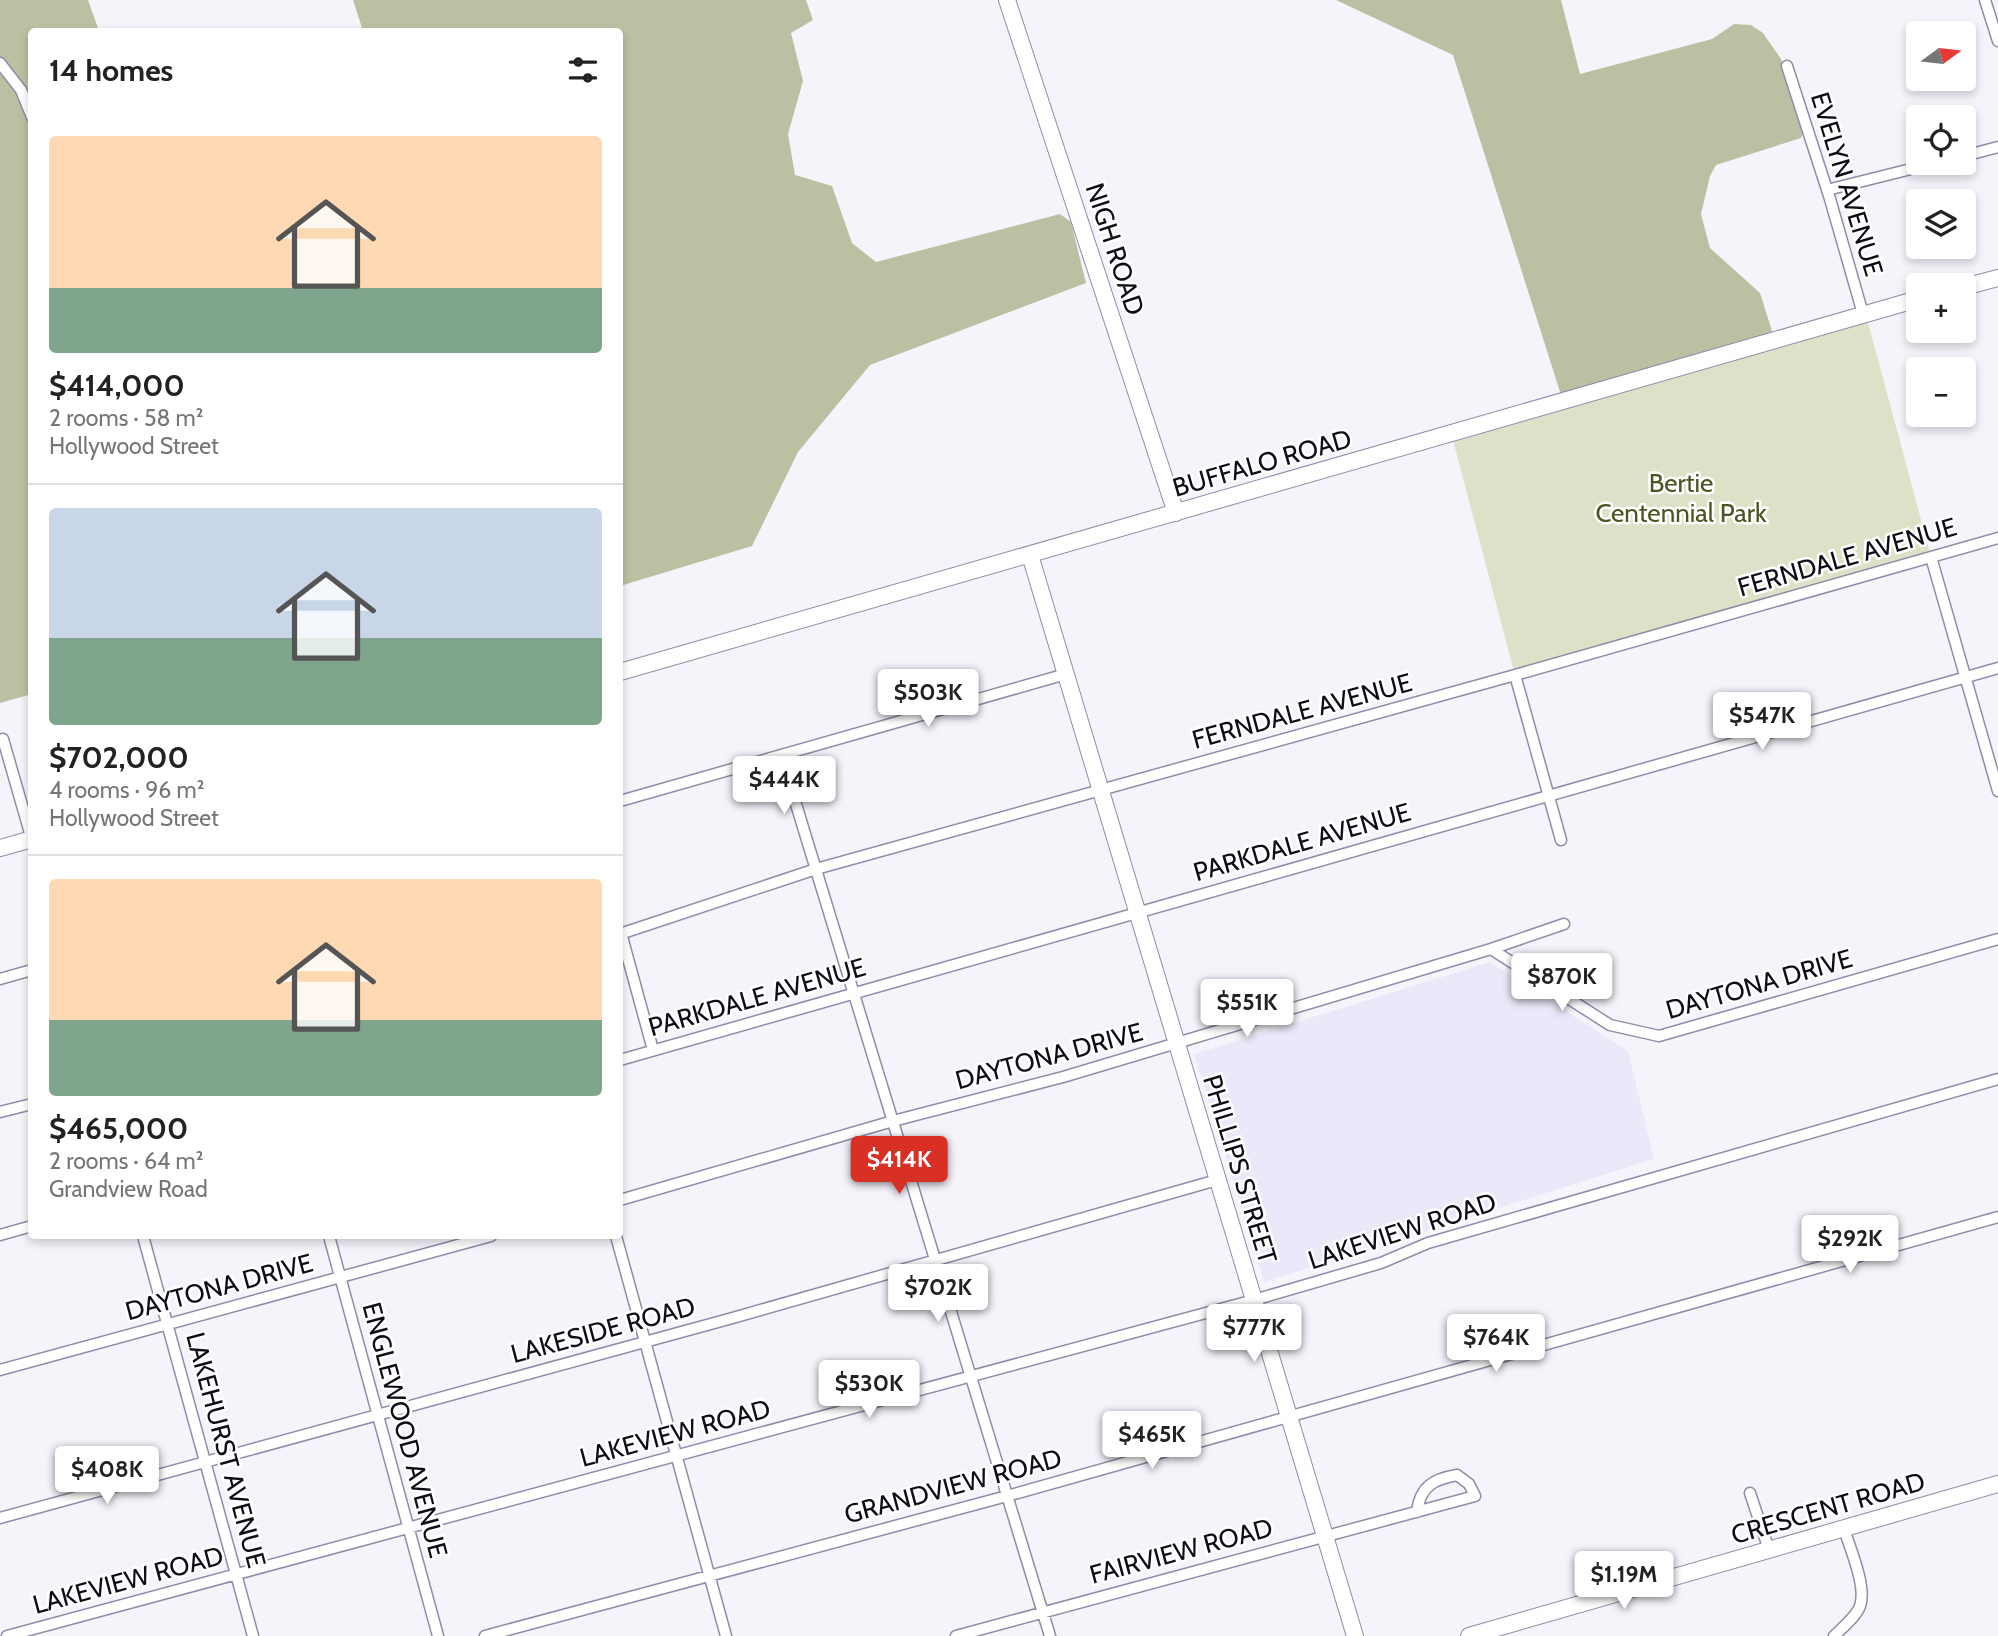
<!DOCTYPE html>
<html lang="en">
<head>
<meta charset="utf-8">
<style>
	:root { --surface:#fff; --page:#f2f2f2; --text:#222; --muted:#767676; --line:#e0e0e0; --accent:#d93025 }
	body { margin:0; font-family:Cabin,sans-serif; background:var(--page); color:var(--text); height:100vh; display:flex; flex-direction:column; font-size:26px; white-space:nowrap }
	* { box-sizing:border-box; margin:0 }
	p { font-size:23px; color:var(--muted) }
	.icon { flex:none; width:38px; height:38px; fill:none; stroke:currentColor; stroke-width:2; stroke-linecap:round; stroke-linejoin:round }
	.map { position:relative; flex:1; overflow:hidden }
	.sheet { position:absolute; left:28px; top:28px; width:595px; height:1211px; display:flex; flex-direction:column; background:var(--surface); border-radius:7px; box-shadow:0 4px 10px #0003 }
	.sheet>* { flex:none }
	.needle { width:46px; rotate:75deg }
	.fabs { position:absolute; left:1906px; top:21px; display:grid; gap:14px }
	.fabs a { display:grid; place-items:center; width:70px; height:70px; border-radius:7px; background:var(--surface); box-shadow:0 4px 10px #0003; font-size:35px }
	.price { position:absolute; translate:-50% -60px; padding:0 16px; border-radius:7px; background:#fff; color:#222; font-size:23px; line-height:46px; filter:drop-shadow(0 2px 4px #0008) }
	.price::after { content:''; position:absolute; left:50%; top:42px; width:21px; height:16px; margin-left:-10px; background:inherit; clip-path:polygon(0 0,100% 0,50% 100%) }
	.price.current { background:var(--accent); color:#fff }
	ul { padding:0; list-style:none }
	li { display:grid; align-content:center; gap:14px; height:371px; padding:0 21px }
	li+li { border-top:2px solid var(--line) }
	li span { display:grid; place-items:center; height:217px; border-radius:7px; color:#555 }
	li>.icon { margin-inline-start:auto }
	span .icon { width:126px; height:126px; fill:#fffc; stroke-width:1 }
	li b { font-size:30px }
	h2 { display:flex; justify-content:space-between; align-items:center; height:84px; padding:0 21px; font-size:30px }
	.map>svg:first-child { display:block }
	.built { fill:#ede8f9 }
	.green { fill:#dde1c7 }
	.forest { fill:#bcc0a3 }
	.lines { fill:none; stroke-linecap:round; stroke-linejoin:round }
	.street-casing { stroke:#938aa9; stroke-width:13 }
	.secondary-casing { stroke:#938aa9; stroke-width:18 }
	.street { stroke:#fff; stroke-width:10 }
	.secondary { stroke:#fff; stroke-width:16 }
	.labels { text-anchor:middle; stroke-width:5; stroke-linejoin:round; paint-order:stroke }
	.street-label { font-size:26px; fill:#100c17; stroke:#fff }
	.park-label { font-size:26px; fill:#4f5322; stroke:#fff }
</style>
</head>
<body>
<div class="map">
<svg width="1998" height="1636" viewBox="0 0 1998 1636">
	<rect width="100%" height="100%" fill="#f6f4fb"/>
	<!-- built -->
	<path class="built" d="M 1490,962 L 1628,1051 L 1654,1159 L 1264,1282 L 1194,1054 Z"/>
	<!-- green -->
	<path class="green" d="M 1866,315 L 1931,557 L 1515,675 L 1451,433 Z"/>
	<!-- forest -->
	<path class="forest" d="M 0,0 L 88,0 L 99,31 L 32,32 L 32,694 L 0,703 Z
		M 353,0 L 806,0 L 813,20 L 791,33 L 803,81 L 788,134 L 795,175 L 832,186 L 852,243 L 876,262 L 1060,214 L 1071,222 L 1086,283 L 870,365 L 798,452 L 752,546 L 620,586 L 620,32 L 363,31 Z
		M 1336,0 L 1561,0 L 1580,74 L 1712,39 L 1734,24 L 1751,25 L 1763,33 L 1781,59 L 1805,126 L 1801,138 L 1716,165 L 1710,176 L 1701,214 L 1710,248 L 1760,293 L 1773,334 L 1561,395 L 1453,55 Z"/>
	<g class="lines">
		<!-- street casing -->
		<g class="street-casing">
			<path id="street" d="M 1985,0 L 1998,41
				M 0,63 L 21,90 L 32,117
				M 1787,66 L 1830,199 L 1863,314
				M 1964,156 L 1998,147
				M 1827,190 L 1935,163
				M 1931,557 L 1998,791
				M 1515,675 L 1561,840
				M 3,739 L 32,840
				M 781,755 L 1050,1636
				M 620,801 L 1066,674
				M 621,933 L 653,1050
				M 620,934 L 816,869 L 1515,675 L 1998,538
				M 1491,949 L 1610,1025 L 1659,1036 L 1998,939
				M 0,979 L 32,970
				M 620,1060 L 1998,668
				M 0,1112 L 32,1104
				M 620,1200 L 893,1121 L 1063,1077 L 1491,949 L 1564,924
				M 0,1235 L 32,1226
				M 143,1236 L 253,1636
				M 329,1236 L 438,1636
				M 616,1236 L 726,1636
				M 0,1370 L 491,1236
				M 1750,1493 L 1769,1550
				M 0,1518 L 729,1319 L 1217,1180
				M 7,1636 L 1254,1300 L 1381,1263 L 1428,1243 L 1998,1079
				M 485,1636 L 1007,1496 L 1998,1217
				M 956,1636 L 1475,1496 L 1469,1484 L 1457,1475 C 1434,1479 1420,1486 1417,1512
				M 1834,1636 C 1842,1628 1856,1617 1860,1606 C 1867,1587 1850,1548 1844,1529"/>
		</g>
		<!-- secondary casing -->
		<g class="secondary-casing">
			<path id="secondary" d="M 1007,0 L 1176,513
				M 1964,287 L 1998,278
				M 1030,555 L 1355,1636
				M 620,672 L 1918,299
				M 0,848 L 32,839
				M 1469,1636 L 1998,1484"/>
		</g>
		<!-- street -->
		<use href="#street" class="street"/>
		<!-- secondary -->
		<use href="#secondary" class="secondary"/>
	</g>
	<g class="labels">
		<!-- street labels -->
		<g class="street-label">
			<text transform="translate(1847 184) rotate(73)" y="9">EVELYN AVENUE</text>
			<text transform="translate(1115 249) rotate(72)" y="9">NIGH ROAD</text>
			<text transform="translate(1262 463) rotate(-16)" y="9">BUFFALO ROAD</text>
			<text transform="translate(1847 557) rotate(-16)" y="9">FERNDALE AVENUE</text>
			<text transform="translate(1302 711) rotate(-15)" y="9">FERNDALE AVENUE</text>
			<text transform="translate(1302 842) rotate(-16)" y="9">PARKDALE AVENUE</text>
			<text transform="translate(1759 984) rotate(-16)" y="9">DAYTONA DRIVE</text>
			<text transform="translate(757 997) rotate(-16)" y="9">PARKDALE AVENUE</text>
			<text transform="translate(1049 1056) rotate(-15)" y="9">DAYTONA DRIVE</text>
			<text transform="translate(1240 1169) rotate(73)" y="9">PHILLIPS STREET</text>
			<text transform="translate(1402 1231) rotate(-18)" y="9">LAKEVIEW ROAD</text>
			<text transform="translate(219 1287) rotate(-15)" y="9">DAYTONA DRIVE</text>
			<text transform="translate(603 1330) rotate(-15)" y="9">LAKESIDE ROAD</text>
			<text transform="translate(405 1430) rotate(75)" y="9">ENGLEWOOD AVENUE</text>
			<text transform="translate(675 1433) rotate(-15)" y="9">LAKEVIEW ROAD</text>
			<text transform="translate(226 1450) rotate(75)" y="9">LAKEHURST AVENUE</text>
			<text transform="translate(953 1486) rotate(-15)" y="9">GRANDVIEW ROAD</text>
			<text transform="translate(1828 1508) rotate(-16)" y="9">CRESCENT ROAD</text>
			<text transform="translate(1181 1551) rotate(-15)" y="9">FAIRVIEW ROAD</text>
			<text transform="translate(128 1580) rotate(-15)" y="9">LAKEVIEW ROAD</text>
		</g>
		<!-- park labels -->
		<g class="park-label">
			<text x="1681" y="492">Bertie<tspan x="1681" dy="30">Centennial Park</tspan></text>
		</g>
	</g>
</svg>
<div class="fabs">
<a><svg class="needle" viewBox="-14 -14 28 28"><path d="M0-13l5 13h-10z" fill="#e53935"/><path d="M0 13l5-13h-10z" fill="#767676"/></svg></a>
<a><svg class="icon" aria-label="locate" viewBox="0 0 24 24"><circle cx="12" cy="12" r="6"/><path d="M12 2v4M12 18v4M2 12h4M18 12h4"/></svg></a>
<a><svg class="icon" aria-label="layers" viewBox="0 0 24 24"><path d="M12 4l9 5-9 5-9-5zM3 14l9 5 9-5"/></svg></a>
<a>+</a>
<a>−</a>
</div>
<b class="price" style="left:928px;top:729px">$503K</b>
<b class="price" style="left:1762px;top:752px">$547K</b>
<b class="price" style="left:784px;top:816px">$444K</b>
<b class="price" style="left:1562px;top:1013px">$870K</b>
<b class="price" style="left:1247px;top:1039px">$551K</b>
<b class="price current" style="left:899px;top:1196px">$414K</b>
<b class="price" style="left:1850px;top:1275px">$292K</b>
<b class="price" style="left:938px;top:1324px">$702K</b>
<b class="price" style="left:1254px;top:1364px">$777K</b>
<b class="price" style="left:1496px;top:1374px">$764K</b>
<b class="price" style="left:869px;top:1420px">$530K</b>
<b class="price" style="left:1152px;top:1471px">$465K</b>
<b class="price" style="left:107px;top:1506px">$408K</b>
<b class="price" style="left:1624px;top:1611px">$1.19M</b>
<section class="sheet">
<h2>14 homes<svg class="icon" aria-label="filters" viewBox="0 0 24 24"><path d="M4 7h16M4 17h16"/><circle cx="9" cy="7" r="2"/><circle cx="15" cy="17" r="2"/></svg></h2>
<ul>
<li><span style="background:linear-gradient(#ffd9b3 70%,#7fa58c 0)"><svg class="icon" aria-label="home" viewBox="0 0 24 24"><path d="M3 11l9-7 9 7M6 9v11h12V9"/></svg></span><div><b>$414,000</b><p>2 rooms · 58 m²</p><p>Hollywood Street</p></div></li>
<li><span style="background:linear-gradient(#c9d6e8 60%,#7fa58c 0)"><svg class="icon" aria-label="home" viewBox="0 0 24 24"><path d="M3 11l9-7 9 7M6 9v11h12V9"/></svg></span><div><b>$702,000</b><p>4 rooms · 96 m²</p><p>Hollywood Street</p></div></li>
<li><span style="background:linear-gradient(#ffd9b3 65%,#7fa58c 0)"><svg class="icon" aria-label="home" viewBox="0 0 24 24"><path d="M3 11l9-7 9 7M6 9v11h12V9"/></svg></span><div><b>$465,000</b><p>2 rooms · 64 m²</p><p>Grandview Road</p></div></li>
</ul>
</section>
</div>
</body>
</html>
